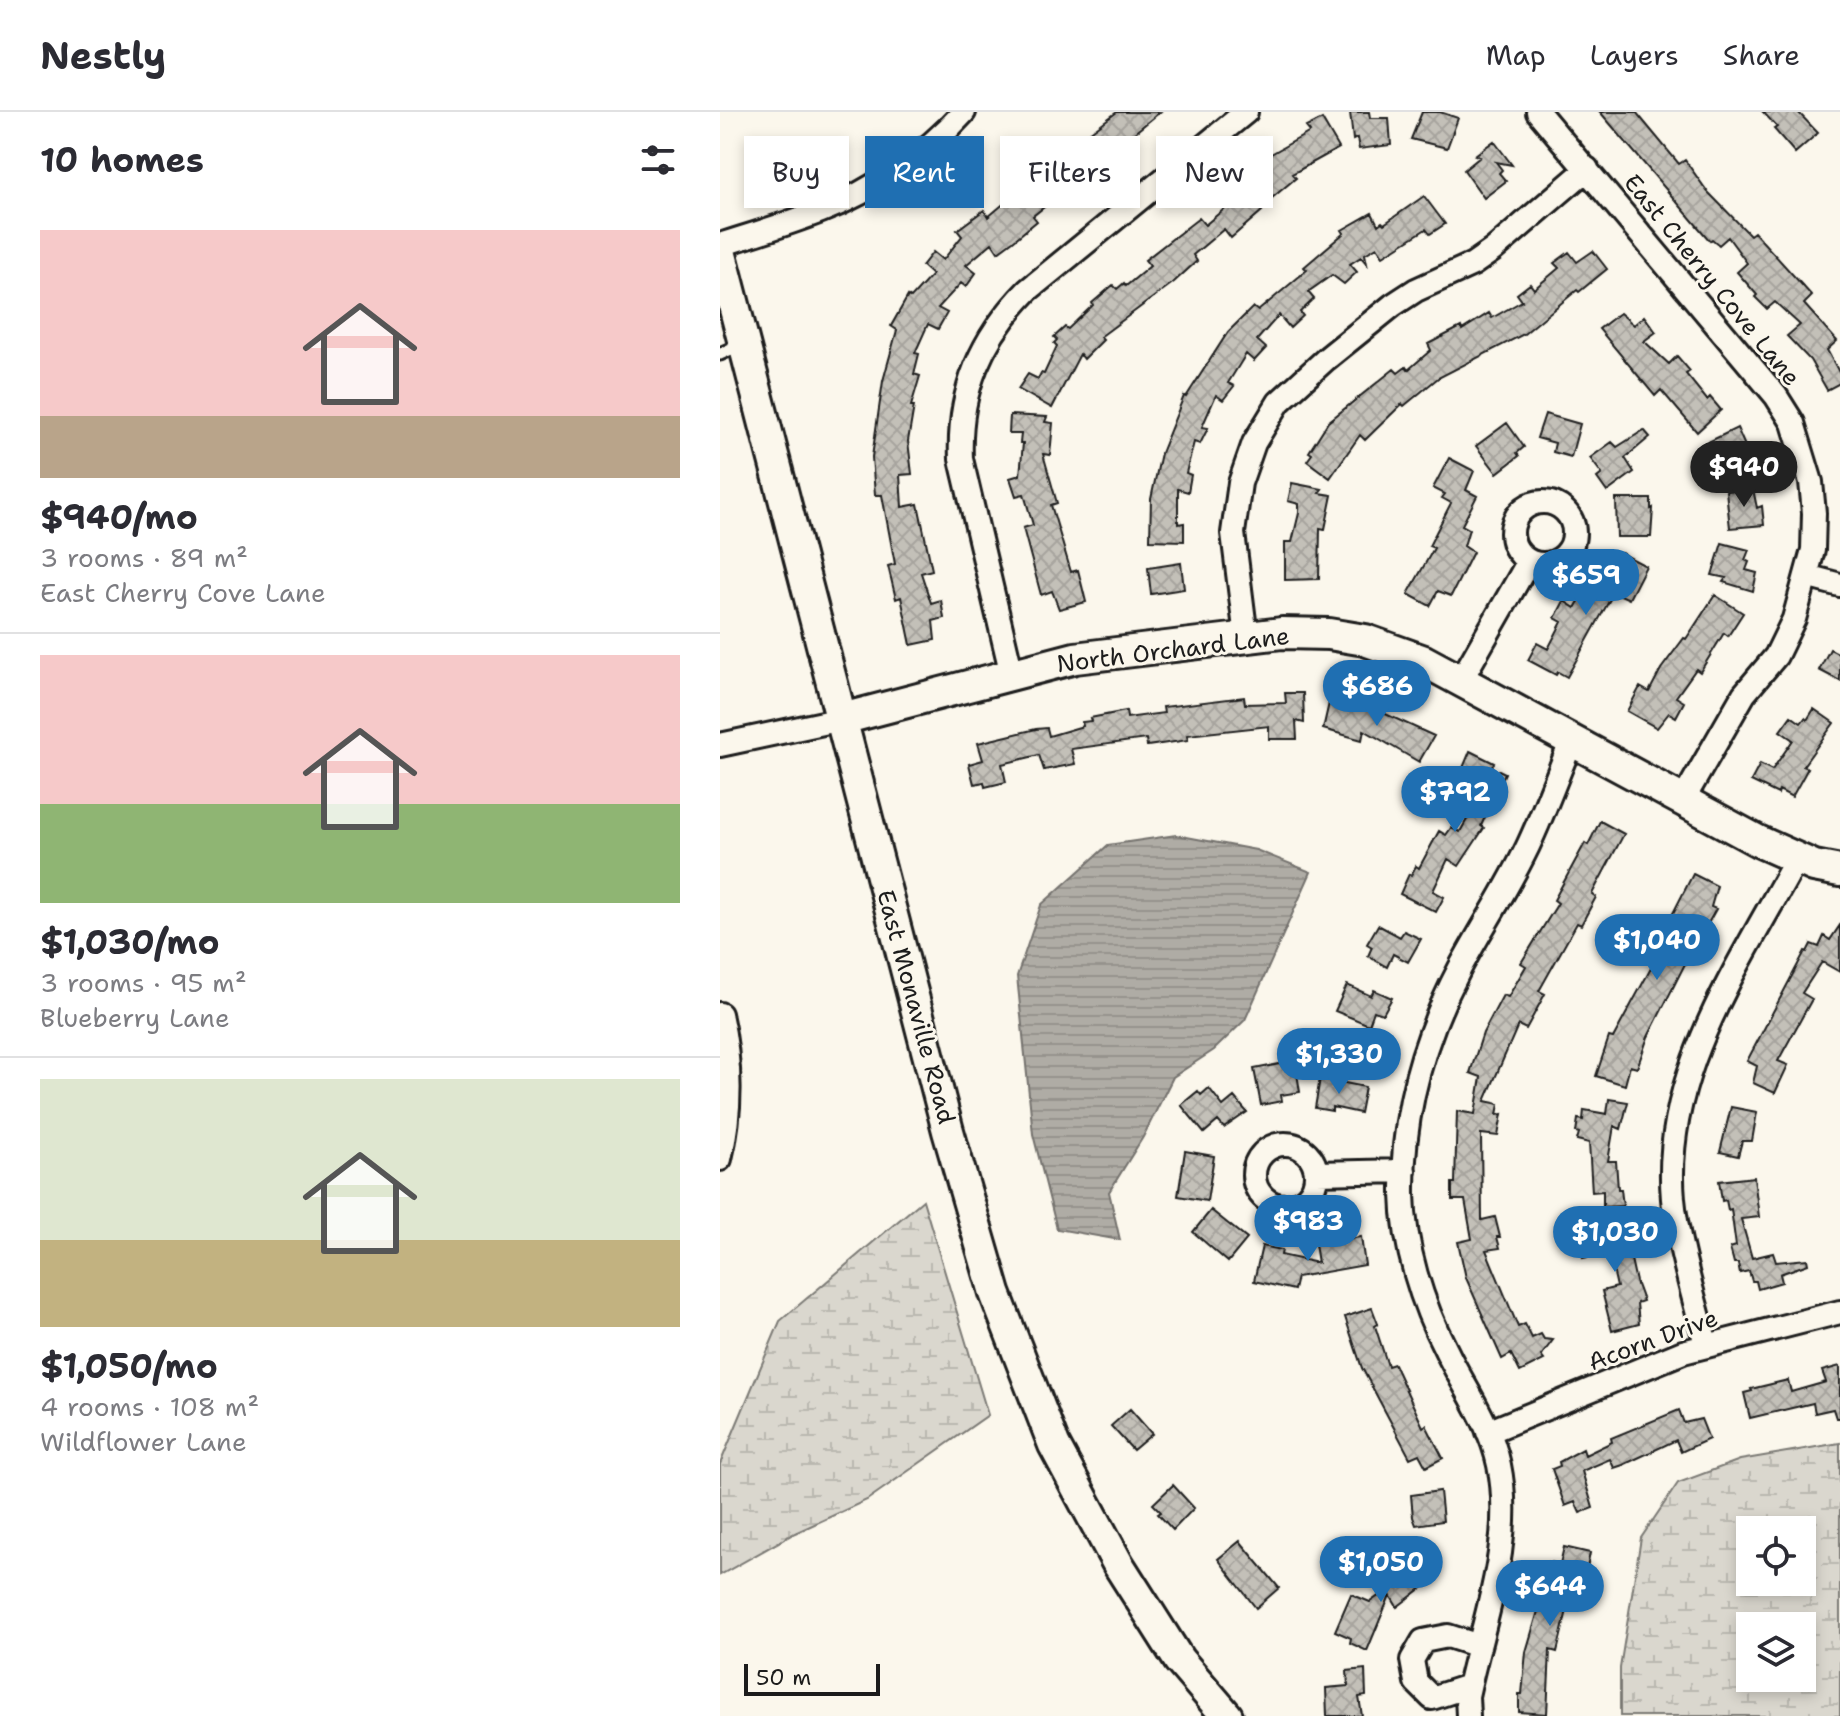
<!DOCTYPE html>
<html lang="en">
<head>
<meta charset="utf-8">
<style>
	:root { --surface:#fff; --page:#f2f2f3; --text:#2b2b33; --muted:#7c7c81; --line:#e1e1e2; --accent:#1f6fb2 }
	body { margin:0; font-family:"Shantell Sans",sans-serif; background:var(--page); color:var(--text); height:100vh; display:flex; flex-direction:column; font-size:30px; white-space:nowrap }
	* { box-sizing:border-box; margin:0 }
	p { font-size:26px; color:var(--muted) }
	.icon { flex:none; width:44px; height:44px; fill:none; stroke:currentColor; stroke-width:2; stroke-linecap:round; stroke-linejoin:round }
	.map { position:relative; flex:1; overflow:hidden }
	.drawer { display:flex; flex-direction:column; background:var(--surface); width:720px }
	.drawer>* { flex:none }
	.banner { position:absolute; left:24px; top:24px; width:760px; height:72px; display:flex; gap:16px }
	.buttons { position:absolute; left:1016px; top:1404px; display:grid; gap:16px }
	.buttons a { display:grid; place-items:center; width:80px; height:80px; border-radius:0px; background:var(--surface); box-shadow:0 4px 12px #0003; font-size:40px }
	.scale { position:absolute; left:24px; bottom:20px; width:136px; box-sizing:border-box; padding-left:8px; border:4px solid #1c1c1c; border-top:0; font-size:22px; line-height:28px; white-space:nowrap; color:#1c1c1c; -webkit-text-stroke:6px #fbf7ec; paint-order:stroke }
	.price { position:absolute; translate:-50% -68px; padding:0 18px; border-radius:28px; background:var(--accent); color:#fff; font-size:26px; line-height:52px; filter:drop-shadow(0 2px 4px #0008) }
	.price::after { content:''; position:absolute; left:50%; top:48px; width:24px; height:18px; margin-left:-12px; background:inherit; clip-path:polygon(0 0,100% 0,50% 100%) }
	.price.current { background:#222; color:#fff }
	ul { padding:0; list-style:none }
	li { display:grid; align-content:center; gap:16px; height:424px; padding:0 40px }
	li+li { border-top:2px solid var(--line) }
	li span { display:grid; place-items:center; height:248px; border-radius:0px; color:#555 }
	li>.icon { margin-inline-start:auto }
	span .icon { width:144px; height:144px; fill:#fffc; stroke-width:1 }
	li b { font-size:34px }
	h2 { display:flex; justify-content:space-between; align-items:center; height:96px; padding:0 40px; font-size:34px }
	.chip { padding:0 28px; border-radius:0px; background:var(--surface); box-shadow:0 4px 12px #0003; font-size:28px; line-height:72px }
	.chip.current { background:var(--accent); color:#fff }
	header { display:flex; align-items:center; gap:48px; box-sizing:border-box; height:112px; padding:0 40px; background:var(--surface); border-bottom:2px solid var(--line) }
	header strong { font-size:38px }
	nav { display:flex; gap:44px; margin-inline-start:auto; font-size:28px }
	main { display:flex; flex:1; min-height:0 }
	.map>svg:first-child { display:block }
	.wetland { fill:url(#wetland-marsh); stroke:#7b7a75; stroke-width:2; fill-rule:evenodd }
	.water { fill:url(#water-rules); stroke:#74726e; stroke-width:2 }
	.building { fill:url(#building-cross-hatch); stroke:#1c1c1c; stroke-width:2 }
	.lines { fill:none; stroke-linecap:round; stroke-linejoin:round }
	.lane-casing { stroke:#1c1c1c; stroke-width:17 }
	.street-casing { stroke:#1c1c1c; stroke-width:28 }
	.secondary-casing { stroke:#1c1c1c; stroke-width:36 }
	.lane { stroke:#fbf7ec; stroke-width:11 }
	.street { stroke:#fbf7ec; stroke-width:22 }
	.secondary { stroke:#fbf7ec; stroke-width:30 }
	.labels { text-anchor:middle; stroke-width:6; stroke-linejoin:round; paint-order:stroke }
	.street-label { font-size:24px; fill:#1c1c1c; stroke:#fbf7ec }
</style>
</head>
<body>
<header>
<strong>Nestly</strong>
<nav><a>Map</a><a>Layers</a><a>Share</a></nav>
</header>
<main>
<section class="drawer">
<h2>10 homes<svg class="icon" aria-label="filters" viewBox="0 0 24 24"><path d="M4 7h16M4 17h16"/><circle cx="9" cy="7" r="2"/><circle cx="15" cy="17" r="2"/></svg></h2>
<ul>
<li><span style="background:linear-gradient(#f6c9c9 75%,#b9a48a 0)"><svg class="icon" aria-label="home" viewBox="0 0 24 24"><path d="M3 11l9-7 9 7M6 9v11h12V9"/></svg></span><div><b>$940/mo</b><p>3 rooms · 89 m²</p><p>East Cherry Cove Lane</p></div></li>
<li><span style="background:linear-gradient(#f6c9c9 60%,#8fb573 0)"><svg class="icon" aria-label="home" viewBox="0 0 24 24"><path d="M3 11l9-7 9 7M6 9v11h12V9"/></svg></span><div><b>$1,030/mo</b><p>3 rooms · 95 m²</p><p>Blueberry Lane</p></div></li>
<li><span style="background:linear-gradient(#dfe7d0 65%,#c2b280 0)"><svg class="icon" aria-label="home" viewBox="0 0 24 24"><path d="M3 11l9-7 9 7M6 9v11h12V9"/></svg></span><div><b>$1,050/mo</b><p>4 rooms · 108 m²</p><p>Wildflower Lane</p></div></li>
</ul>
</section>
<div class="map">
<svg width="1120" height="1604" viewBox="0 0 1120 1604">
	<defs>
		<pattern id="wetland-marsh" width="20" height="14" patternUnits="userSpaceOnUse" patternTransform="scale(2)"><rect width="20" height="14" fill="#dad7ce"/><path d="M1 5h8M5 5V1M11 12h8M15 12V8" fill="none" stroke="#bab8b0"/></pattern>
		<pattern id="water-rules" width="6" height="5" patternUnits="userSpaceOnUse" patternTransform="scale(2)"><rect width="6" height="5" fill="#afaca5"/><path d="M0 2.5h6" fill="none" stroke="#96938d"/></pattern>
		<pattern id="building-cross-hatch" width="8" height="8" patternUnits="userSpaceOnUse" patternTransform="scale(2)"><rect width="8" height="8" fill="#c3c0b8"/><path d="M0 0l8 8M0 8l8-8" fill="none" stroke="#a7a49e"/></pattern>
	</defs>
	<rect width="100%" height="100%" fill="#fbf7ec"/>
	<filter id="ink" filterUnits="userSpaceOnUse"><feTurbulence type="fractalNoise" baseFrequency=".0125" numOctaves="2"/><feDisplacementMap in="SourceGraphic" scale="16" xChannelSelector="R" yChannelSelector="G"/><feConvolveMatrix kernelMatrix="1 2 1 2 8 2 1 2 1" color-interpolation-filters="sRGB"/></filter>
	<g filter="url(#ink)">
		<!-- wetland -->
		<path class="wetland" d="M 203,1088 L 268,1303 L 147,1388 L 75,1421 L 0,1463 L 0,1352 L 60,1209 Z
			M 1120,1331 L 1120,1604 L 900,1604 L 900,1556 L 921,1426 L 958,1371 L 1020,1348 ZM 1082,1418 L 1082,1470 L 1030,1470 L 1030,1418 ZM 1082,1514 L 1082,1566 L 1030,1566 L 1030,1514 Z"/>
		<!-- water -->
		<path class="water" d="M 456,723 L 536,738 L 591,760 L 525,908 L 494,938 L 453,965 L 423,1025 L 389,1080 L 400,1128 L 337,1117 L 313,1022 L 297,864 L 321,793 L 388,733 Z"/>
		<!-- building -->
		<path class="building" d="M 397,0 L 440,0 L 407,27 L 411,32 L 388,50 L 385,46 L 378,51 L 377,49 L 351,71 L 356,77 L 342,88 L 338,84 L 313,104 L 317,109 L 293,129 L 278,140 L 272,131 L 246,153 L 256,161 L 246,175 L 241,171 L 218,196 L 227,201 L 218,217 L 208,212 L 195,241 L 199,242 L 194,262 L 200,264 L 191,294 L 194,294 L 188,329 L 192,362 L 180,363 L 182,395 L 198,392 L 212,458 L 201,461 L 211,491 L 221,488 L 224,506 L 213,509 L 215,528 L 191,533 L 181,485 L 176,487 L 168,454 L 175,452 L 162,383 L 155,383 L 152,345 L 163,269 L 177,218 L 171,214 L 188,184 L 191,186 L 212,163 L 202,154 L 213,140 L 223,148 L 242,124 L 237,118 L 264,98 L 268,105 L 330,53 L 325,47 L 335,37 L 340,43 Z
			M 630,0 L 649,0 L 650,6 L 669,6 L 671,33 L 639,37 L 637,26 L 633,28 Z
			M 702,0 L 720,0 L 738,6 L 727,36 L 691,27 Z
			M 880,0 L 916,0 L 959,52 L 965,48 L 987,79 L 1030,123 L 1034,120 L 1092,184 L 1084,192 L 1117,229 L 1107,238 L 1120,262 L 1120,271 L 1107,278 L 1090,248 L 1067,224 L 1080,213 L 1055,190 L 1047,197 L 1035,185 L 1037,183 L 1017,160 L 1027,151 L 1008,125 L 999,133 L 992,127 L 990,129 Z
			M 1043,0 L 1078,0 L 1098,21 L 1075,41 L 1054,17 L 1057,15 Z
			M 602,7 L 619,36 L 572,62 L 576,66 L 540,96 L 542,99 L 511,126 L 504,117 L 473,143 L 477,149 L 454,170 L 380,225 L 383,228 L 364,247 L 360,242 L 332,296 L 298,277 L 308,262 L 318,267 L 321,261 L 324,262 L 337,234 L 334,231 L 337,228 L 334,225 L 345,215 L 348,217 L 373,193 L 372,191 L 393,173 L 397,177 L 404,171 L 406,174 L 430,154 L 425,148 L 479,106 L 485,113 L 509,93 L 501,84 L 515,72 L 519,77 L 543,56 L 540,51 L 551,42 L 590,20 L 586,15 Z
			M 774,29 L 792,53 L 776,50 L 782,58 L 779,61 L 786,69 L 764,86 L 744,58 L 760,45 L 755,43 Z
			M 704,84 L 725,112 L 710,122 L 706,117 L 663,144 L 657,135 L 645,142 L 647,152 L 641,145 L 630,152 L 637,160 L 624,172 L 612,163 L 588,180 L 594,187 L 580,200 L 583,204 L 570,216 L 559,203 L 537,228 L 546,236 L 534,249 L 526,242 L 508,271 L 514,274 L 503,288 L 496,283 L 482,315 L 488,316 L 480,332 L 474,330 L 466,361 L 471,363 L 468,380 L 458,377 L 458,412 L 464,411 L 464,429 L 430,428 L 431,387 L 441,341 L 464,284 L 466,285 L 508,220 L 533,195 L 538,199 L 587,158 L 584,155 L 624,121 L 622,118 L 652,101 L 658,113 L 662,110 L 664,112 Z
			M 873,139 L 887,157 L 859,180 L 857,178 L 804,222 L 718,266 L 684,294 L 682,292 L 645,328 L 640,323 L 610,366 L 587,349 L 592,342 L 589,340 L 608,310 L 674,257 L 678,261 L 686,255 L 688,258 L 711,238 L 708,232 L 741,215 L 742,218 L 769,201 L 772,206 L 802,189 L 797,182 L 810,172 L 814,177 L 839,156 L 834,151 L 849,140 L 857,150 Z
			M 900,201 L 914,213 L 924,204 L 936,220 L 924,229 L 949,252 L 957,244 L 970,259 L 966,262 L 987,288 L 990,285 L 1001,298 L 977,320 L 941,278 L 935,284 L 879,217 Z
			M 825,302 L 860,312 L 851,345 L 833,340 L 835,331 L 817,326 Z
			M 290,303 L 327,305 L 325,310 L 333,311 L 330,343 L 323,342 L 337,391 L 331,393 L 351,460 L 358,458 L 366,490 L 339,497 L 332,479 L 321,483 L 303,416 L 313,413 L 304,382 L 296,384 L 290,366 L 300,363 L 303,331 L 300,331 L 301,322 L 289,322 Z
			M 787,311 L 804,335 L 797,341 L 799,344 L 777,361 L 756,334 Z
			M 1017,316 L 1028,341 L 1024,343 L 1027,353 L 1001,364 L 986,331 Z
			M 924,318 L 930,325 L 905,346 L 914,360 L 887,380 L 877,366 L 882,362 L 870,346 L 892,330 L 897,335 Z
			M 729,346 L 754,359 L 746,378 L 757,384 L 742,413 L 749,417 L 744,434 L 753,440 L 731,484 L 718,479 L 710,494 L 688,482 L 714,436 L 709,434 L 731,391 L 722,386 L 725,382 L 713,376 Z
			M 572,371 L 602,377 L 599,381 L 612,383 L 605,417 L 600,416 L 599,467 L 565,468 L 565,430 L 572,430 L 579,401 L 579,392 L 568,389 Z
			M 1033,377 L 1037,396 L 1042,394 L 1044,413 L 1010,416 L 1006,379 Z
			M 896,387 L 931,387 L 931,397 L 933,396 L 931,425 L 897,425 Z
			M 1002,431 L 1029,438 L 1025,448 L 1029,450 L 1026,458 L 1037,461 L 1033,479 L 1003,470 L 1006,466 L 992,463 Z
			M 901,441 L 926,454 L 909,487 L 894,480 L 847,565 L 838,560 L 836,563 L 808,548 L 817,531 L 828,537 L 842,510 L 835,506 L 844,489 L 855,496 L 865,479 L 873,484 L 886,456 L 891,458 Z
			M 461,451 L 464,477 L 431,482 L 428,456 Z
			M 995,483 L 1023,501 L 1008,524 L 1004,521 L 980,560 L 976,557 L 956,585 L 964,590 L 956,605 L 949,601 L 937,616 L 907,599 L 920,575 L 929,580 L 941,557 L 964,526 L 966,527 Z
			M 1110,537 L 1120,542 L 1120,569 L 1099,558 Z
			M 565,581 L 583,581 L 584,611 L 576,609 L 577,627 L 549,627 L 549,614 L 467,623 L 468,628 L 427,634 L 426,627 L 351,637 L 355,652 L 324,658 L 319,643 L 282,652 L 286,670 L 265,675 L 264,670 L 254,672 L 249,652 L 263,648 L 258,631 L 316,617 L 327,616 L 329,624 L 363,614 L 362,610 L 371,609 L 370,606 L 406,599 L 407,606 L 444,601 L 443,595 L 524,585 L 525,592 L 566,591 Z
			M 631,587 L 651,592 L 650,595 L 714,624 L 699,650 L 644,618 L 642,628 L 603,617 L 609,591 L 629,594 Z
			M 1094,597 L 1114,611 L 1083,654 L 1088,656 L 1072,685 L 1059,678 L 1058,682 L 1031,669 L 1040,652 L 1052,658 L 1073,628 L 1060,619 L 1071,604 L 1081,611 L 1085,606 L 1087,608 Z
			M 750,639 L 774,651 L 770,658 L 776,662 L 779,658 L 785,661 L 761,714 L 764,716 L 739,754 L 728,747 L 713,779 L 724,785 L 716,800 L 680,782 L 689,762 L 691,763 L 696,754 L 699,756 L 719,719 L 726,723 L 731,716 L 740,720 L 757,689 L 752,686 L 757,678 L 738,668 Z
			M 880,709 L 904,722 L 872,782 L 876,785 L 861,813 L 857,811 L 819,879 L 825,882 L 806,917 L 798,913 L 765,989 L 779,992 L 777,1003 L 782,1002 L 778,1024 L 761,1022 L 762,1108 L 775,1105 L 780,1125 L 777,1125 L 780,1136 L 766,1138 L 798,1215 L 805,1212 L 812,1226 L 821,1222 L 824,1227 L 833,1228 L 821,1244 L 824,1248 L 800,1260 L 791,1242 L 782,1247 L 746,1166 L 738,1130 L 752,1127 L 745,1088 L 732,1088 L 732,1071 L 735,1071 L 737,999 L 755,1002 L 761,965 L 750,961 L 763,921 L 783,883 L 788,885 L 806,854 L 801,851 L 838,791 L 834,788 L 865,731 L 868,733 Z
			M 973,762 L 997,774 L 991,795 L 996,797 L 986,815 L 975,809 L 957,842 L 967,848 L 928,925 L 917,956 L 910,954 L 905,973 L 876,964 L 889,925 L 893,926 L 936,847 L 926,842 L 930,833 L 941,815 L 945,817 Z
			M 658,813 L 680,825 L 684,819 L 701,827 L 688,850 L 673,842 L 667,855 L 648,844 L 652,835 L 647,832 Z
			M 1120,813 L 1120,860 L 1102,850 L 1082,881 L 1092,887 L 1058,949 L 1068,953 L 1055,981 L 1033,971 L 1037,954 L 1027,949 L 1085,839 L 1087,840 L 1091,832 L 1099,835 L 1104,824 L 1110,828 Z
			M 627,873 L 651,884 L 654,878 L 672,886 L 663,902 L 654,899 L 649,913 L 615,899 Z
			M 575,949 L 580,980 L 561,983 L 562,989 L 541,993 L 534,957 Z
			M 600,966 L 645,975 L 640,1001 L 612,995 L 612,999 L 595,996 Z
			M 489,976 L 503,994 L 514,985 L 527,1000 L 504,1016 L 498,1009 L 484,1021 L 461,993 L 478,979 L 481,983 Z
			M 889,987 L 908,990 L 901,1017 L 894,1014 L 888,1049 L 896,1049 L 898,1077 L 901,1077 L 903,1094 L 883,1095 L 883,1079 L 872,1080 L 869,1031 L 857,1028 L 859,1021 L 856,1020 L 858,1007 L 863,1008 L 864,998 L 887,1002 Z
			M 1011,995 L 1037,1000 L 1032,1029 L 1022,1029 L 1018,1044 L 1000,1040 Z
			M 465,1039 L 494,1044 L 487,1089 L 458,1084 Z
			M 1034,1065 L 1039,1105 L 1021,1107 L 1032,1146 L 1053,1141 L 1056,1150 L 1087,1147 L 1088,1152 L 1060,1162 L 1062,1170 L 1038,1177 L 1036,1169 L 1032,1169 L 1029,1159 L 1020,1161 L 1018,1151 L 1014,1151 L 1010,1136 L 1016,1134 L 1011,1097 L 1008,1098 L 1006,1088 L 1002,1089 L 999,1069 Z
			M 491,1098 L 527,1127 L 508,1150 L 473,1120 Z
			M 892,1111 L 896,1126 L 906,1124 L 916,1170 L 923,1189 L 917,1191 L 919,1212 L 892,1219 L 882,1179 L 897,1175 L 889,1140 L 863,1146 L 858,1117 Z
			M 641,1125 L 645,1153 L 577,1165 L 574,1178 L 534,1169 L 542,1134 L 562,1138 L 561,1143 L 598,1151 L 595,1132 Z
			M 652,1196 L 658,1212 L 655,1214 L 668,1254 L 674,1252 L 703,1315 L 706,1313 L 723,1346 L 706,1355 L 699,1342 L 690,1346 L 642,1256 L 625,1205 Z
			M 1120,1254 L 1120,1306 L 1116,1306 L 1113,1297 L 1095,1301 L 1093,1291 L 1030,1306 L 1024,1281 L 1032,1279 L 1031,1277 L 1068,1268 L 1071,1280 L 1106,1270 L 1102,1259 Z
			M 410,1297 L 432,1322 L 413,1338 L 391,1314 Z
			M 959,1298 L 964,1311 L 981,1307 L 989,1327 L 961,1340 L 956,1328 L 903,1353 L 894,1356 L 890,1347 L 862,1359 L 873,1396 L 860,1401 L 855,1390 L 845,1394 L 832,1357 L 840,1354 L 839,1350 L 863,1337 L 865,1343 L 892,1330 L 891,1326 Z
			M 453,1373 L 474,1396 L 453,1418 L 438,1402 L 441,1400 L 433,1392 Z
			M 720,1379 L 723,1409 L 696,1413 L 693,1405 L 691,1383 Z
			M 520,1429 L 559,1476 L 536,1496 L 498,1447 Z
			M 844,1435 L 870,1441 L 864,1471 L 854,1469 L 837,1540 L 830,1538 L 827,1602 L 799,1600 L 799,1582 L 802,1582 L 806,1540 L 827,1468 L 825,1467 L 829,1450 L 840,1452 Z
			M 700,1445 L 715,1466 L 677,1495 L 670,1483 L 647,1539 L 630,1531 L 631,1526 L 615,1519 L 631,1482 L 650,1490 L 678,1470 L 674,1463 Z
			M 645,1557 L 646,1584 L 639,1585 L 642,1604 L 607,1604 L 606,1576 L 628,1574 L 627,1559 Z"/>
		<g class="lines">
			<!-- lane casing -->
			<g class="lane-casing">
				<path id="lane" d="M 0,242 L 24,231"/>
			</g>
			<!-- street casing -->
			<g class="street-casing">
				<path id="street" d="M 818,0 L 1056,284 L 1073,311 L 1091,370 L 1094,401 L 1093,438 L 1074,507 L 1056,544 L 1024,582 L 963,688
					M 0,133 C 34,122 68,112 101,99 C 154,79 206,42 244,0
					M792 421a31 31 0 1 1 62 0a31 31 0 1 1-62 0Z
					M 1086,464 L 1120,473
					M 526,525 L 513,421 L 520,371 L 534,331 L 559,290 L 606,247 L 673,193 L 696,178 L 753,152 L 773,138 L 867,57
					M 292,563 L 241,347 C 238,279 261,226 308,178 L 526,0
					M 741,568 L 809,449
					M 0,633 L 122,607
					M 0,902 C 11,950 12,998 0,1047
					M534 1063a31 31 0 1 1 62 0a31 31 0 1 1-62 0Z
					M 597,1061 L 684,1059
					M 986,1233 C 976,1192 963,1151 956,1109 C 932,976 1017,858 1077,746
					M 768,1320 L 963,1240 L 1120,1200
					M 749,1574 L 712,1586 L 696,1570 L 692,1548 L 703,1529 L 728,1524 L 759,1534
					M 748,1604 L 747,1584 C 763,1508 795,1430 779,1353 C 770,1310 744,1276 726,1238 C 702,1192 684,1134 683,1082 C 682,1002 703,926 740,856 C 762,815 788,776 808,734 C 824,700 837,664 852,628"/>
			</g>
			<!-- secondary casing -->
			<g class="secondary-casing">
				<path id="secondary" d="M 0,139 L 228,1019 L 275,1181 L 334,1333 L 398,1452 L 459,1548 L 507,1604
					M 122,607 L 355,546 L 562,521 L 609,522 L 645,528 L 704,549 L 1038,729 L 1094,754 L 1120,759"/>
			</g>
			<!-- lane -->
			<use href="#lane" class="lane"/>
			<!-- street -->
			<use href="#street" class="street"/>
			<!-- secondary -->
			<use href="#secondary" class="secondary"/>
		</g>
	</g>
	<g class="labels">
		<!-- street labels -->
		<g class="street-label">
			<text transform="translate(992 168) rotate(51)" y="8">East Cherry Cove Lane</text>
			<text transform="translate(453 538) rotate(-7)" y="8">North Orchard Lane</text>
			<text transform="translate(196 895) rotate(75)" y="8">East Monaville Road</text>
			<text transform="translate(933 1228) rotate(-20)" y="8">Acorn Drive</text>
		</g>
	</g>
</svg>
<div class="buttons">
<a><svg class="icon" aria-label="locate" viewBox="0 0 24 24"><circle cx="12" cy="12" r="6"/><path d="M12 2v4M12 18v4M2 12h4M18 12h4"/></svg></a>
<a><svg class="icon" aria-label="layers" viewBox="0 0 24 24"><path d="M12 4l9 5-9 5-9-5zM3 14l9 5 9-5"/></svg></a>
</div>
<div class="scale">50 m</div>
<b class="price current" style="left:1024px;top:397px">$940</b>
<b class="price" style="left:866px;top:505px">$659</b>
<b class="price" style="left:657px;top:616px">$686</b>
<b class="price" style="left:735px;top:722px">$792</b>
<b class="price" style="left:937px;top:870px">$1,040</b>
<b class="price" style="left:619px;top:984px">$1,330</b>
<b class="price" style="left:588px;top:1151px">$983</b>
<b class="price" style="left:895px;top:1162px">$1,030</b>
<b class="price" style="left:661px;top:1492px">$1,050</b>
<b class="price" style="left:830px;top:1516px">$644</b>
<div class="banner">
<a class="chip">Buy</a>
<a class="chip current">Rent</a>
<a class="chip">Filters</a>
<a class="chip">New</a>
</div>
</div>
</main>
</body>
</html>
